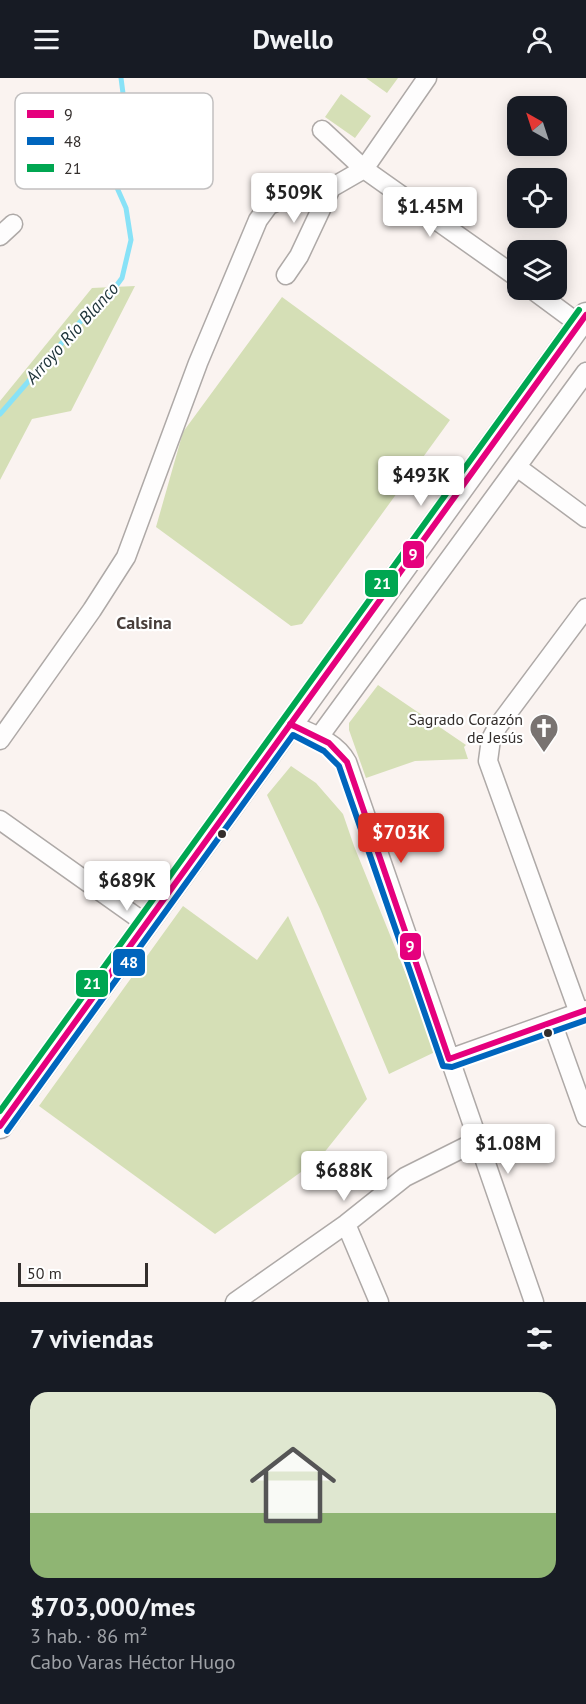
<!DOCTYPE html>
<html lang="es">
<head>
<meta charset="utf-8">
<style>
	:root { --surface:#171b24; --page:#20242c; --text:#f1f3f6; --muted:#9ea1a6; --accent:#d93025 }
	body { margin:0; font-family:"PT Sans",sans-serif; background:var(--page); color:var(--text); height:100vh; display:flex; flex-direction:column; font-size:22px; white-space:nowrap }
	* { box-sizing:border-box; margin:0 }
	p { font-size:20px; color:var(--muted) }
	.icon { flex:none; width:33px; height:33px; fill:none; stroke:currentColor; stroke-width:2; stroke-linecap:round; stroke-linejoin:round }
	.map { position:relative; height:1224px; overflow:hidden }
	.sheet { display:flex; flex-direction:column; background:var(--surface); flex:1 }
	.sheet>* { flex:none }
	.needle { width:39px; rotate:321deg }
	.fabs { position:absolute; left:507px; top:18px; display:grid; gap:12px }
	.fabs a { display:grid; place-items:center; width:60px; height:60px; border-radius:12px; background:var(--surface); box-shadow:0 3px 15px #0003; font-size:30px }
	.scale { position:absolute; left:18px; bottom:15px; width:130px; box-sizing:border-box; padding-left:6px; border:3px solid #332e2c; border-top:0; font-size:16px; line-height:21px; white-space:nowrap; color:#332e2c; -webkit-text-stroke:4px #fff; paint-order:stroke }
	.price { position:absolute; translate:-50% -51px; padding:0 14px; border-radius:6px; background:#fff; color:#222; font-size:20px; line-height:39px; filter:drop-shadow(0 2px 3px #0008) }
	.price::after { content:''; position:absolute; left:50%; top:36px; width:18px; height:14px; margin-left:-9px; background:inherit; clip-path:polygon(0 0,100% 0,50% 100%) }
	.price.selected { background:var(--accent); color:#fff }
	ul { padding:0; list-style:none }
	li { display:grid; align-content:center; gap:12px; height:318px; padding:0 30px }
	li span { display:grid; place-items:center; height:186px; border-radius:18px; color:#555 }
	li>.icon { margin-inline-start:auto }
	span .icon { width:108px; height:108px; fill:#fffc; stroke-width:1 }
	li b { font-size:26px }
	h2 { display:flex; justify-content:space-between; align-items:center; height:72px; padding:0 30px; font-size:26px }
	header { display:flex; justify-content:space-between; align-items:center; height:78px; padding:0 30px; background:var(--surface); font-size:27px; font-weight:800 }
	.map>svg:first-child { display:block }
	.green { fill:#d5dfb6 }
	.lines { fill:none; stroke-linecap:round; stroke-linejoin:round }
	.stream { stroke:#88e2f7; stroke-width:5 }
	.minor-casing { stroke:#aea9a7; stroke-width:21 }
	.major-casing { stroke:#aea9a7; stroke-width:27 }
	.minor { stroke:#fefdfd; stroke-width:18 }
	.major { stroke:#fefdfd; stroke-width:24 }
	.bus-1-casing { stroke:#fff; stroke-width:10 }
	.bus-2-casing { stroke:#fff; stroke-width:10 }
	.bus-3-casing { stroke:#fff; stroke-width:10 }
	.bus-1 { stroke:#e5007d; stroke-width:6 }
	.bus-2 { stroke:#0065bd; stroke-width:6 }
	.bus-3 { stroke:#00a651; stroke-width:6 }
	.bus-dot { fill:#332e2c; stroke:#fff; stroke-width:2 }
	.labels { text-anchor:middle; stroke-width:4.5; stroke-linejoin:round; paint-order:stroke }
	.poi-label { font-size:16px; fill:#332e2c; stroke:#fff; text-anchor:end }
	.water-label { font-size:18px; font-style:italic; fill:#1d3339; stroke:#fff }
	.neighbourhood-label { font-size:18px; font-weight:bold; fill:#473d39; stroke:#fff }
	.key { fill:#fff; stroke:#c2c0c0; stroke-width:1.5 }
	.key-label { font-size:16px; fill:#332e2c }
	.line-badge { stroke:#fff; stroke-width:2 }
	.badge-label { font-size:16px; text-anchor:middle; font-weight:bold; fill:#fff }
</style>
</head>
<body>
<header><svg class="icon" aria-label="menu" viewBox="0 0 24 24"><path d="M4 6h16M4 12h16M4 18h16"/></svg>Dwello<svg class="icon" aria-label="person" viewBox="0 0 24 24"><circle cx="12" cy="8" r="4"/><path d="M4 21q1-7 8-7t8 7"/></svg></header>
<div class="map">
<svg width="586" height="1224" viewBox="0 0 586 1224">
	<rect width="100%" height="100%" fill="#faf3f0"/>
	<!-- green -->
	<path class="green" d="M 366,0 L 398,0 L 387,15 Z
		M 341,16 L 371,38 L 355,60 L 325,39 Z
		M 135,208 L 71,333 L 32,341 L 0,402 L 0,323 L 92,210 Z
		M 282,219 L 450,342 L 302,546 L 291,548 L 156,449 L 183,354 Z
		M 378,607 L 466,667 L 464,669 L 468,681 L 415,683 L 366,700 L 349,652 L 349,645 Z
		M 291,688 L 316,705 L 343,736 L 354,768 L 437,973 L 389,996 L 320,831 L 267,717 Z
		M 183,828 L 257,882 L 288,838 L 367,1021 L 319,1081 L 215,1156 L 39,1028 Z"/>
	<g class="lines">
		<!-- stream -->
		<path class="stream" d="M 0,336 L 80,244 L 102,227 L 122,200 L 131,162 L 126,130 L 98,67 L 124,23 L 121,0"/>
		<!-- minor casing -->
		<g class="minor-casing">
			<path id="minor" d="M 322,52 L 364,91 L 518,200
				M 0,158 L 13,146
				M 286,197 L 299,178 L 331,110
				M 533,212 L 579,246
				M 517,389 L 586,440
				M 290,646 C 310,655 336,663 347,684 L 534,1224
				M 319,659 L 586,294
				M 0,662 L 92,532 L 126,479 L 198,285 L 258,142 L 269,127 L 308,110 L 331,110 L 364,91 L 427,0
				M 0,742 L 145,845
				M 579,935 L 488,683 L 491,661 L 498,648 L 586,530
				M 552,944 L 586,1039
				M 449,981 L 586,932
				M 346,1146 L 379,1224
				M 235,1224 L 346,1146 L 405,1099 L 477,1063"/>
		</g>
		<!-- major casing -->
		<g class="major-casing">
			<path id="major" d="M 0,1048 L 586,237"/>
		</g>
		<!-- minor -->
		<use href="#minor" class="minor"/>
		<!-- major -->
		<use href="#major" class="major"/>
		<!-- bus-1 casing -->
		<g class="bus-1-casing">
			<path id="bus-1" d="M 290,646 L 329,665 L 347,684 L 449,981 L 586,932
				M 0,1048 L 586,237"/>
		</g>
		<!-- bus-2 casing -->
		<g class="bus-2-casing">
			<path id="bus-2" d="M 7,1053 L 293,657 L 324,673 L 339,688 L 443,988 L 452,989 L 586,942"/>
		</g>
		<!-- bus-3 casing -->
		<g class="bus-3-casing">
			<path id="bus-3" d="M 0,1033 L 579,232"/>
		</g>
		<!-- bus-1 -->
		<use href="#bus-1" class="bus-1"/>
		<!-- bus-2 -->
		<use href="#bus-2" class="bus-2"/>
		<!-- bus-3 -->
		<use href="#bus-3" class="bus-3"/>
	</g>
	<!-- icons -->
	<defs>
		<g id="church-pin" transform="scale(1.5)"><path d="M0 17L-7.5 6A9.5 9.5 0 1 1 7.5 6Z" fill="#797371" stroke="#fff"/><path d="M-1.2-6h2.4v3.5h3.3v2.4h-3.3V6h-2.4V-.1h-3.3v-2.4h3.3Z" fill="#fff"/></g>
	</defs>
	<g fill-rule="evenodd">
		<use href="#church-pin" x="544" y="650"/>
	</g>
	<!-- markers -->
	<g class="bus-dot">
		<circle cx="222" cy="756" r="5"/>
		<circle cx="548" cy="955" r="5"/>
	</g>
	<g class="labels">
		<!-- poi labels -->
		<g class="poi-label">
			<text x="523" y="647">Sagrado Corazón<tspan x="523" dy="18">de Jesús</tspan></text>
		</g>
		<!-- water labels -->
		<g class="water-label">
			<text transform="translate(72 255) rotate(-48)" y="6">Arroyo Río Blanco</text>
		</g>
		<!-- neighbourhood labels -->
		<g class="neighbourhood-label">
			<text x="144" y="551">Calsina</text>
		</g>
	</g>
	<!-- legend -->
	<rect x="15" y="15" width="198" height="96" rx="9" class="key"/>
	<rect x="27" y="32" width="27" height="8" fill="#e5007d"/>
	<rect x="27" y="59" width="27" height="8" fill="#0065bd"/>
	<rect x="27" y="86" width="27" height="8" fill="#00a651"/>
	<g class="key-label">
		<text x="64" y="42">9</text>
		<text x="64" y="69">48</text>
		<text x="64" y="96">21</text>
	</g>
	<g class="line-badge">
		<rect x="402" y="462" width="23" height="29" rx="6" fill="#e5007d"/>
		<rect x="364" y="491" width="35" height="29" rx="6" fill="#00a651"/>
		<rect x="399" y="854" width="23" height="29" rx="6" fill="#e5007d"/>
		<rect x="112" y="870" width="34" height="29" rx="6" fill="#0065bd"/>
		<rect x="75" y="891" width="34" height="29" rx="6" fill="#00a651"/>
	</g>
	<g class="badge-label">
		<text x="413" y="482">9</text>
		<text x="382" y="511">21</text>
		<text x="410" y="874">9</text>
		<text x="129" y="890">48</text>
		<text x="92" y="911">21</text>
	</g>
</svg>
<div class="fabs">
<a><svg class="needle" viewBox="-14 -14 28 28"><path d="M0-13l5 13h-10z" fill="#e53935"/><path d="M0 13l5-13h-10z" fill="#9ea1a6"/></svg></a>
<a><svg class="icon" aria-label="locate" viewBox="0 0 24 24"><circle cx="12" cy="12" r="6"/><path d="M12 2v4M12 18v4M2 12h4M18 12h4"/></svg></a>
<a><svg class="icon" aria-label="layers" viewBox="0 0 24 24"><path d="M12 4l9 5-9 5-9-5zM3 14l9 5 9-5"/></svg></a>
</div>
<div class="scale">50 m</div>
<b class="price" style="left:294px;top:146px">$509K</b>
<b class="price" style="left:430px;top:160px">$1.45M</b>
<b class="price" style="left:421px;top:429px">$493K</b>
<b class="price selected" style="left:401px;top:786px">$703K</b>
<b class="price" style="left:127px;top:834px">$689K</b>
<b class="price" style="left:508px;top:1097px">$1.08M</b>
<b class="price" style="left:344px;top:1124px">$688K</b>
</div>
<section class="sheet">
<h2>7 viviendas<svg class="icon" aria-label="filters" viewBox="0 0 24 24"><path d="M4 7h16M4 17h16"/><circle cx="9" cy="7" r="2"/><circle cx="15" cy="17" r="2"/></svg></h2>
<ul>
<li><span style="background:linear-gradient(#dfe7d0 65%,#8fb573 0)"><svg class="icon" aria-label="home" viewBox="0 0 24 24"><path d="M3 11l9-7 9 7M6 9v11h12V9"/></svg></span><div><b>$703,000/mes</b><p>3 hab. · 86 m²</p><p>Cabo Varas Héctor Hugo</p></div></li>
</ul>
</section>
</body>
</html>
